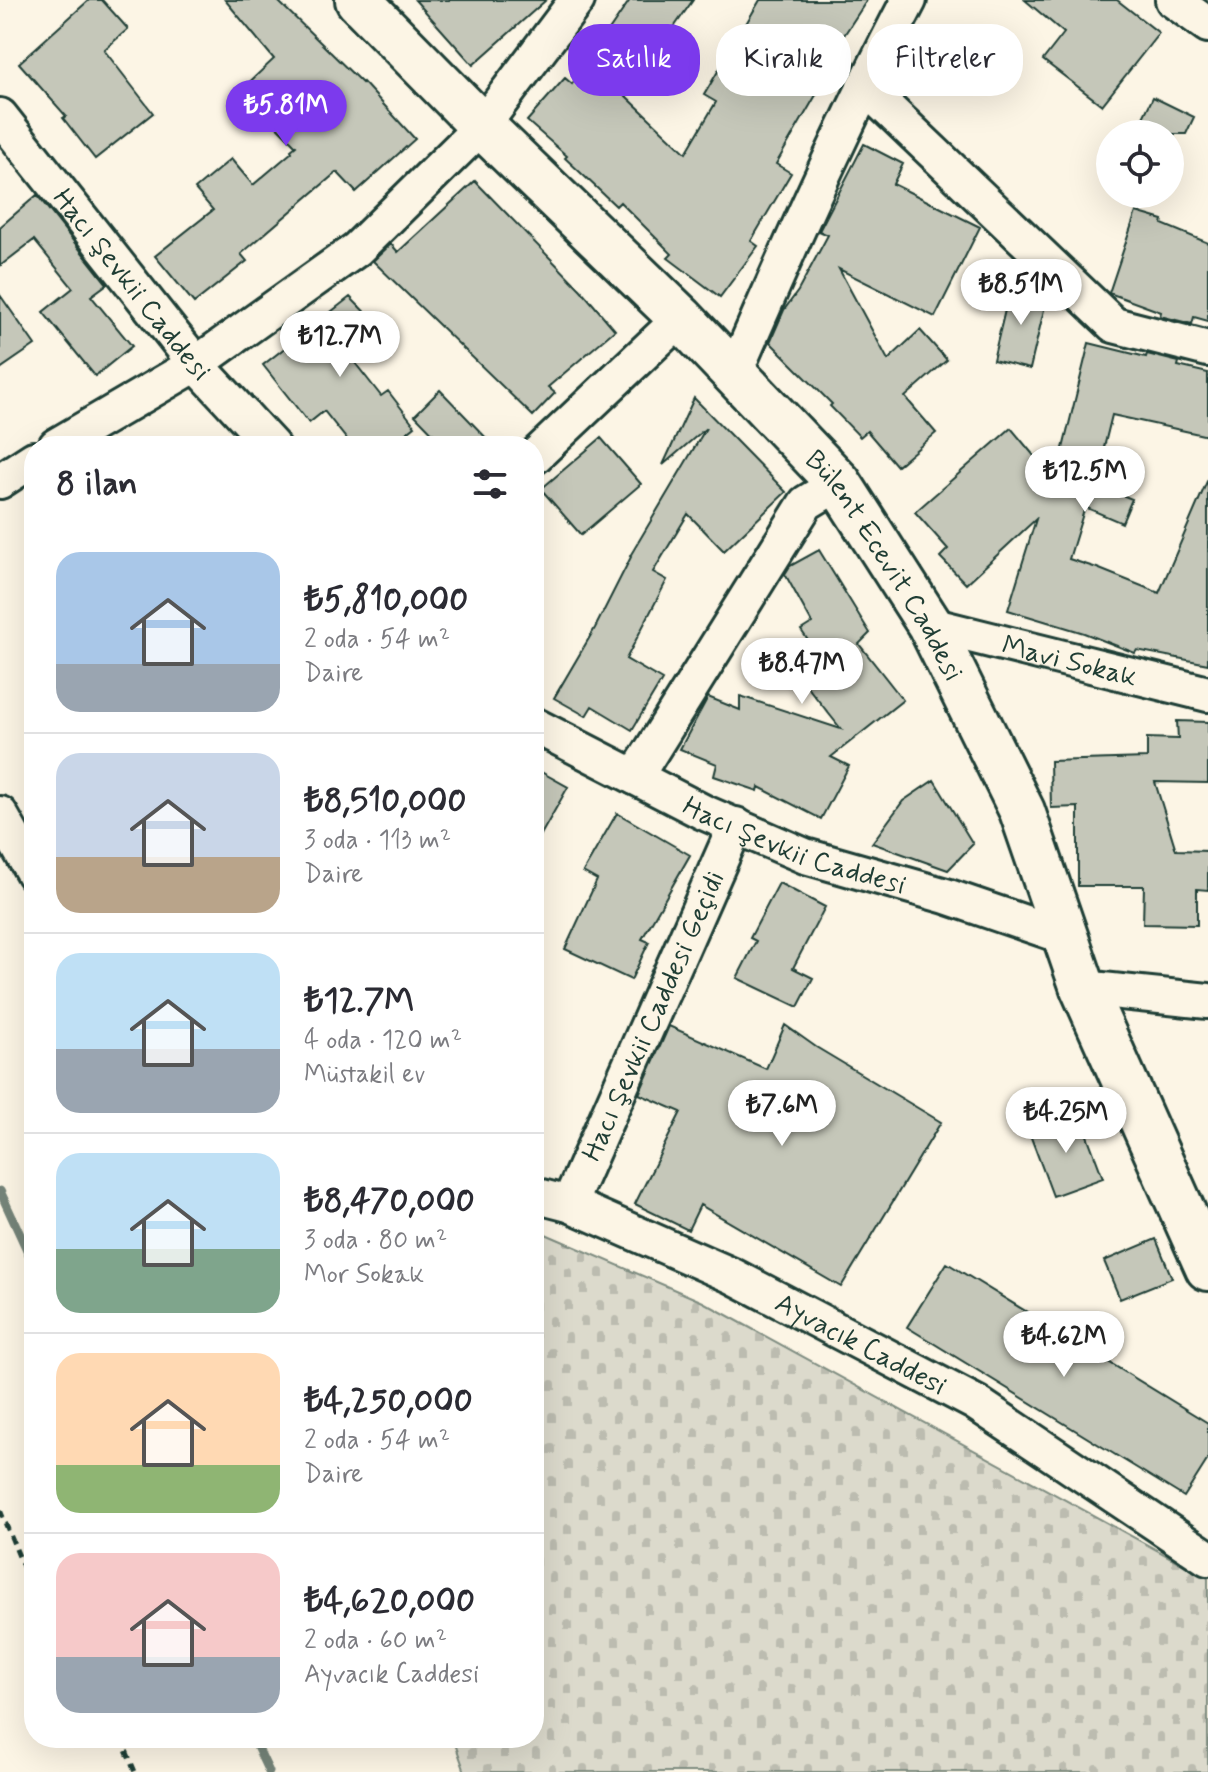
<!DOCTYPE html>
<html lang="tr">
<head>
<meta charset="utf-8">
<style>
	:root { --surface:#fff; --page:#f7f7f7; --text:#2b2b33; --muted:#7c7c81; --line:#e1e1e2; --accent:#7c3aed }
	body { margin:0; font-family:Mynerve,sans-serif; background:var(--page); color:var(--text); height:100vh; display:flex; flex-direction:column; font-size:30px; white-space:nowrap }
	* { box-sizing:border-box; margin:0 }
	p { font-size:26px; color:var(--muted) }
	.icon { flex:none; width:44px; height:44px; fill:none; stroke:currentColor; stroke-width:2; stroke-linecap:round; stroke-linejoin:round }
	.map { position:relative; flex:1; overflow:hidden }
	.panel { position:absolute; left:24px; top:436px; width:520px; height:1312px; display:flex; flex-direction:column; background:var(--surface); border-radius:32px; box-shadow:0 8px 32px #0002 }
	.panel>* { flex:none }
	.top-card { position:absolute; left:568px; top:24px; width:520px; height:72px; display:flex; gap:16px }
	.fabs { position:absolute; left:1096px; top:120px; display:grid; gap:16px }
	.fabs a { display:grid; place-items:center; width:88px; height:88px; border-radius:50%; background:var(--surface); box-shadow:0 8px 32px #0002; font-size:40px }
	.price { position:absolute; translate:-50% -68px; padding:0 18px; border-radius:28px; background:#fff; color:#222; font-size:26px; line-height:52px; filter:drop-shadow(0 2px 4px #0008) }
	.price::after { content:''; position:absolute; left:50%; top:48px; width:24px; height:18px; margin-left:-12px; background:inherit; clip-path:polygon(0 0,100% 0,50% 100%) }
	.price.active { background:var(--accent); color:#fff }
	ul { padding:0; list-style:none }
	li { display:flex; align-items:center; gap:24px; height:200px; padding:0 32px }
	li+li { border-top:2px solid var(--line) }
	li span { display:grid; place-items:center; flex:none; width:224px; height:160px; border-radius:24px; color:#555 }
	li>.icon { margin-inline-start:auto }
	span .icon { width:96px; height:96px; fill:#fffc; stroke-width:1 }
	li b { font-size:34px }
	h2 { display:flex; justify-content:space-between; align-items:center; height:96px; padding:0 32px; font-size:34px }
	.tag { padding:0 28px; border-radius:32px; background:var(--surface); box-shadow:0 8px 32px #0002; font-size:28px; line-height:72px }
	.tag.active { background:var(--accent); color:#fff }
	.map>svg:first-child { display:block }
	.cemetery { fill:url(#cemetery-stones); stroke:#7e8c80; stroke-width:2 }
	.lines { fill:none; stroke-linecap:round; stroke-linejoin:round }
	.stream { stroke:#758479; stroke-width:9 }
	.building { fill:#c5c7b9; stroke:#1f3d34; stroke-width:2 }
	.minor-casing { stroke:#1f3d34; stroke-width:40 }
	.secondary-casing { stroke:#1f3d34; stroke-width:50 }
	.path { stroke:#1f3d34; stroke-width:5; stroke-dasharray:8 6; stroke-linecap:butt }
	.minor { stroke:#fcf5e5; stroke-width:34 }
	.secondary { stroke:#fcf5e5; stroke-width:44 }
	.labels { text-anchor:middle; stroke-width:6; stroke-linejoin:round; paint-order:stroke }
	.street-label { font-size:28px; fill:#1f3d34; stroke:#fcf5e5 }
</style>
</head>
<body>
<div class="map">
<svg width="1208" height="1772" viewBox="0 0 1208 1772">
	<defs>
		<pattern id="cemetery-stones" width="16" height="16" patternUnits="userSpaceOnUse" patternTransform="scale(2)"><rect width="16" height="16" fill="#dcdacc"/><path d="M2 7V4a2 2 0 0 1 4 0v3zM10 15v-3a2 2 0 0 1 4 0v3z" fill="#bcbcb0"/></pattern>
	</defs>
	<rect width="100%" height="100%" fill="#fcf5e5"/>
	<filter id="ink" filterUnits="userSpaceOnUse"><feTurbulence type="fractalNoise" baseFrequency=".0125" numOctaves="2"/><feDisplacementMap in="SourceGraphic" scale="16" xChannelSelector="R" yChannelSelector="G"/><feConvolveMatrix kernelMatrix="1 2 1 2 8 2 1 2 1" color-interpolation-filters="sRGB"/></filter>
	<g filter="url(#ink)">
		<!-- cemetery -->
		<path class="cemetery" d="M 534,1229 L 703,1302 L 1208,1578 L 1208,1772 L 465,1772 L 453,1738 L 534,1738 Z"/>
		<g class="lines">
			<!-- stream -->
			<path class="stream" d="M 0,1191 L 34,1265
				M 253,1738 L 269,1772"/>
		</g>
		<!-- building -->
		<path class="building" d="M 89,0 L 102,0 L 128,29 L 104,50 L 153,113 L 95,159 L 63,118 L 66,116 L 19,63 Z
			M 225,0 L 277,0 L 362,83 L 363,82 L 415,139 L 356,192 L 337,172 L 241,254 L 247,261 L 194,303 L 155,256 L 213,210 L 195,189 L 231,159 L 253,185 L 292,152 L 291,150 L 296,146 L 241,90 L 274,59 Z
			M 415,0 L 546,0 L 473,65 Z
			M 630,0 L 693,0 L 626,96 L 686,153 L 716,102 L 704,95 L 760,0 L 867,0 L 835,49 L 841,52 L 776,164 L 791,173 L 751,241 L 758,246 L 720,297 L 668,258 L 672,254 L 620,202 L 616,206 L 565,158 L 567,156 L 527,121 L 565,78 L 572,84 Z
			M 1025,0 L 1117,0 L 1159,33 L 1102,105 L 1043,60 L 1064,33 Z
			M 1153,97 L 1194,117 L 1186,134 L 1135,134 Z
			M 864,144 L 903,164 L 893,184 L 980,227 L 935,317 L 839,269 L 888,360 L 920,330 L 947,360 L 905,397 L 936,433 L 897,466 L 867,431 L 860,437 L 830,406 L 832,404 L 770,342 L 784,310 L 798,291 L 828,235 L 819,231 Z
			M 475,181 L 581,290 L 615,330 L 548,387 L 555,393 L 533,416 L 373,261 L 391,244 L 398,252 Z
			M 37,195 L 107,284 L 91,296 L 132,346 L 95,376 L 43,312 L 73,288 L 34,240 L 0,266 L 0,227 Z
			M 1136,212 L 1163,220 L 1162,224 L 1208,243 L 1208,321 L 1194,317 L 1192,324 L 1160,316 L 1161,312 L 1109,293 Z
			M 1011,285 L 1048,293 L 1030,369 L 993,360 Z
			M 0,295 L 35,345 L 0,369 Z
			M 350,297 L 385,333 L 352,359 L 381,396 L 388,391 L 415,426 L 390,446 L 352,446 L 324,411 L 309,423 L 263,365 Z
			M 1089,343 L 1146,357 L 1147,354 L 1179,362 L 1178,366 L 1208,373 L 1208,436 L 1112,415 L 1095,484 L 1132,499 L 1122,523 L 1085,507 L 1069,559 L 1097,568 L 1159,593 L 1208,479 L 1208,664 L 1137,650 L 1135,653 L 1084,633 L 1008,610 L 1036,519 L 966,584 L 940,557 L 948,549 L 915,512 L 1011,428 L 1055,481 Z
			M 440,390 L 494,446 L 445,446 L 415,415 Z
			M 694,398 L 786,492 L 724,551 L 688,514 L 653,572 L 667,580 L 626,659 L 662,680 L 632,730 L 592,706 L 586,716 L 554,698 L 595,628 L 631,557 L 630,556 L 706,428 L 663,465 Z
			M 601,438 L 641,484 L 581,535 L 541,489 Z
			M 819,550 L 870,633 L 859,644 L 903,700 L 831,757 L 849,766 L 821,819 L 759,787 L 758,791 L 714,776 L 717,764 L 680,749 L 708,697 L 740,710 L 740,696 L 841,729 L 806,685 L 827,669 L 801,630 L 812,623 L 785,574 L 790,566 Z
			M 1177,721 L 1208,722 L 1208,783 L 1155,782 L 1176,850 L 1208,851 L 1208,890 L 1197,889 L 1197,925 L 1143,924 L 1144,886 L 1078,886 L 1078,807 L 1051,808 L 1050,761 L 1147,758 L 1147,738 L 1178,739 Z
			M 534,768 L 568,787 L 534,847 Z
			M 934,780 L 973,844 L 948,870 L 872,843 L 903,801 Z
			M 617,813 L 690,855 L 642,939 L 649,942 L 631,980 L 565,949 L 597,880 L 583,872 Z
			M 779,883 L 825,907 L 793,968 L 813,978 L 798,1007 L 737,978 L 756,941 L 750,938 Z
			M 785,1025 L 816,1047 L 941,1122 L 841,1287 L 700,1205 L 688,1230 L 635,1204 L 681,1112 L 639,1094 L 669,1026 L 766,1069 Z
			M 1079,1114 L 1103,1178 L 1053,1196 L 1029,1132 Z
			M 1156,1239 L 1172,1278 L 1120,1299 L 1104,1261 Z
			M 947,1263 L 1208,1423 L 1208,1459 L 1184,1497 L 907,1327 Z"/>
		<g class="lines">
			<!-- minor casing -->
			<g class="minor-casing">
				<g id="minor">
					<path d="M 1173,0 L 1208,25"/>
					<path d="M 864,86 L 1114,325 L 1208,349"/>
					<path id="s1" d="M 0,116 L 196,364 L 272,446"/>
					<path d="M 734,374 C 789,247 845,122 909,0"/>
					<path d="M 56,446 L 196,364 L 357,249 L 482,126 L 577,0"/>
					<path d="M 534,457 L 681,318"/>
					<path d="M 0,481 L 34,459"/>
					<path id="s2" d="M 930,625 L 1208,694"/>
					<path id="s3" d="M 534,725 L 703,812 L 805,856 L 946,896 L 1066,937"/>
					<path d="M 635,777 L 806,503 L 839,483"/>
					<path d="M 0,814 L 34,874"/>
					<path d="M 1083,988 L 1208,1001"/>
					<path id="s4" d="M 534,1195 L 569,1204 L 733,1276 L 976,1403 L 1208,1558"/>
					<path id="s5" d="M 569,1204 L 736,825"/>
				</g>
			</g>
			<!-- secondary casing -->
			<g class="secondary-casing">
				<g id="secondary">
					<path id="s6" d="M 358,0 L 482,126 L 681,318 L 839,483 L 930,625 L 1022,811 L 1083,988 L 1208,1268"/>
				</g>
			</g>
			<!-- path -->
			<path class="path" d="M 0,1510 L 34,1593
				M 121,1738 L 135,1772"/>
			<!-- minor -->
			<use href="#minor" class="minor"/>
			<!-- secondary -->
			<use href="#secondary" class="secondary"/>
		</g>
	</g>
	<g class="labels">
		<!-- street labels -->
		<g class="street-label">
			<text dy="10" stroke="none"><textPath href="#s1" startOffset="214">Hacı Şevkii Caddesi</textPath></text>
			<text dy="10" stroke="none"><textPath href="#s6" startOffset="776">Bülent Ecevit Caddesi</textPath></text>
			<text dy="10" stroke="none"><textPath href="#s2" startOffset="144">Mavi Sokak</textPath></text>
			<text dy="10" stroke="none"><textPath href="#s3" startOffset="288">Hacı Şevkii Caddesi</textPath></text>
			<text dy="10" stroke="none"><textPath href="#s5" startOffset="206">Hacı Şevkii Caddesi Geçidi</textPath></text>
			<text dy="10" stroke="none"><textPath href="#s4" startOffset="360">Ayvacık Caddesi</textPath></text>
		</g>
	</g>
</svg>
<div class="fabs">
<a><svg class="icon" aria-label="locate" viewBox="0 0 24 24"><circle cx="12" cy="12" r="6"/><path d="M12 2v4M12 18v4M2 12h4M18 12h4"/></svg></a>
</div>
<b class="price active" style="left:286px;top:148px">₺5.81M</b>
<b class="price" style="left:1021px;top:327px">₺8.51M</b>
<b class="price" style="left:340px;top:379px">₺12.7M</b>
<b class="price" style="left:1085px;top:514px">₺12.5M</b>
<b class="price" style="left:802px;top:706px">₺8.47M</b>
<b class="price" style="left:782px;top:1148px">₺7.6M</b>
<b class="price" style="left:1066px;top:1155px">₺4.25M</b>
<b class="price" style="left:1064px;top:1379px">₺4.62M</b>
<div class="top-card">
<a class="tag active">Satılık</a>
<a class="tag">Kiralık</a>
<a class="tag">Filtreler</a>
</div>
<section class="panel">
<h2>8 ilan<svg class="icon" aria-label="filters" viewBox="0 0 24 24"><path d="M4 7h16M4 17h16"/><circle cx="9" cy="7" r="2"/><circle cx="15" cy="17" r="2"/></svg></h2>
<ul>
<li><span style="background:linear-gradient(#a9c7e8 70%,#9aa5b1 0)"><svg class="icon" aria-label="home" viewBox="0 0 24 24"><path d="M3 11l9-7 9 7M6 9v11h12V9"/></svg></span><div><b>₺5,810,000</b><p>2 oda · 54 m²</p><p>Daire</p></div></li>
<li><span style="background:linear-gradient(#c9d6e8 65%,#b9a48a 0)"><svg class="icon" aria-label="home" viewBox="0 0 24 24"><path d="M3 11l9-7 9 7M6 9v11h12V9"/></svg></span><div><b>₺8,510,000</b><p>3 oda · 113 m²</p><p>Daire</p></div></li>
<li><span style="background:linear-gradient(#bfe0f5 60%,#9aa5b1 0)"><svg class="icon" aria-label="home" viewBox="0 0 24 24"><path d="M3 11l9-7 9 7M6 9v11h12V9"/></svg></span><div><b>₺12.7M</b><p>4 oda · 120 m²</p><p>Müstakil ev</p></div></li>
<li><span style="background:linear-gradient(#bfe0f5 60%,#7fa58c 0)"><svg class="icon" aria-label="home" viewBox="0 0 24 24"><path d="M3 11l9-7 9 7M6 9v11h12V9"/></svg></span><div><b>₺8,470,000</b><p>3 oda · 80 m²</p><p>Mor Sokak</p></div></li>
<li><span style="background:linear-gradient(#ffd9b3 70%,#8fb573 0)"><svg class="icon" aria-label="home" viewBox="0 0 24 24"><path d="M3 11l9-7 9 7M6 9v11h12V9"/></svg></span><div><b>₺4,250,000</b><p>2 oda · 54 m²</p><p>Daire</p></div></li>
<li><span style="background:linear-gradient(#f6c9c9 65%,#9aa5b1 0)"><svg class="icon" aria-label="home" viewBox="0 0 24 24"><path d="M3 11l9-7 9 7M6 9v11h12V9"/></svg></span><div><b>₺4,620,000</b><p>2 oda · 60 m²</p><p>Ayvacık Caddesi</p></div></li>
</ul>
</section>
</div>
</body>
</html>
